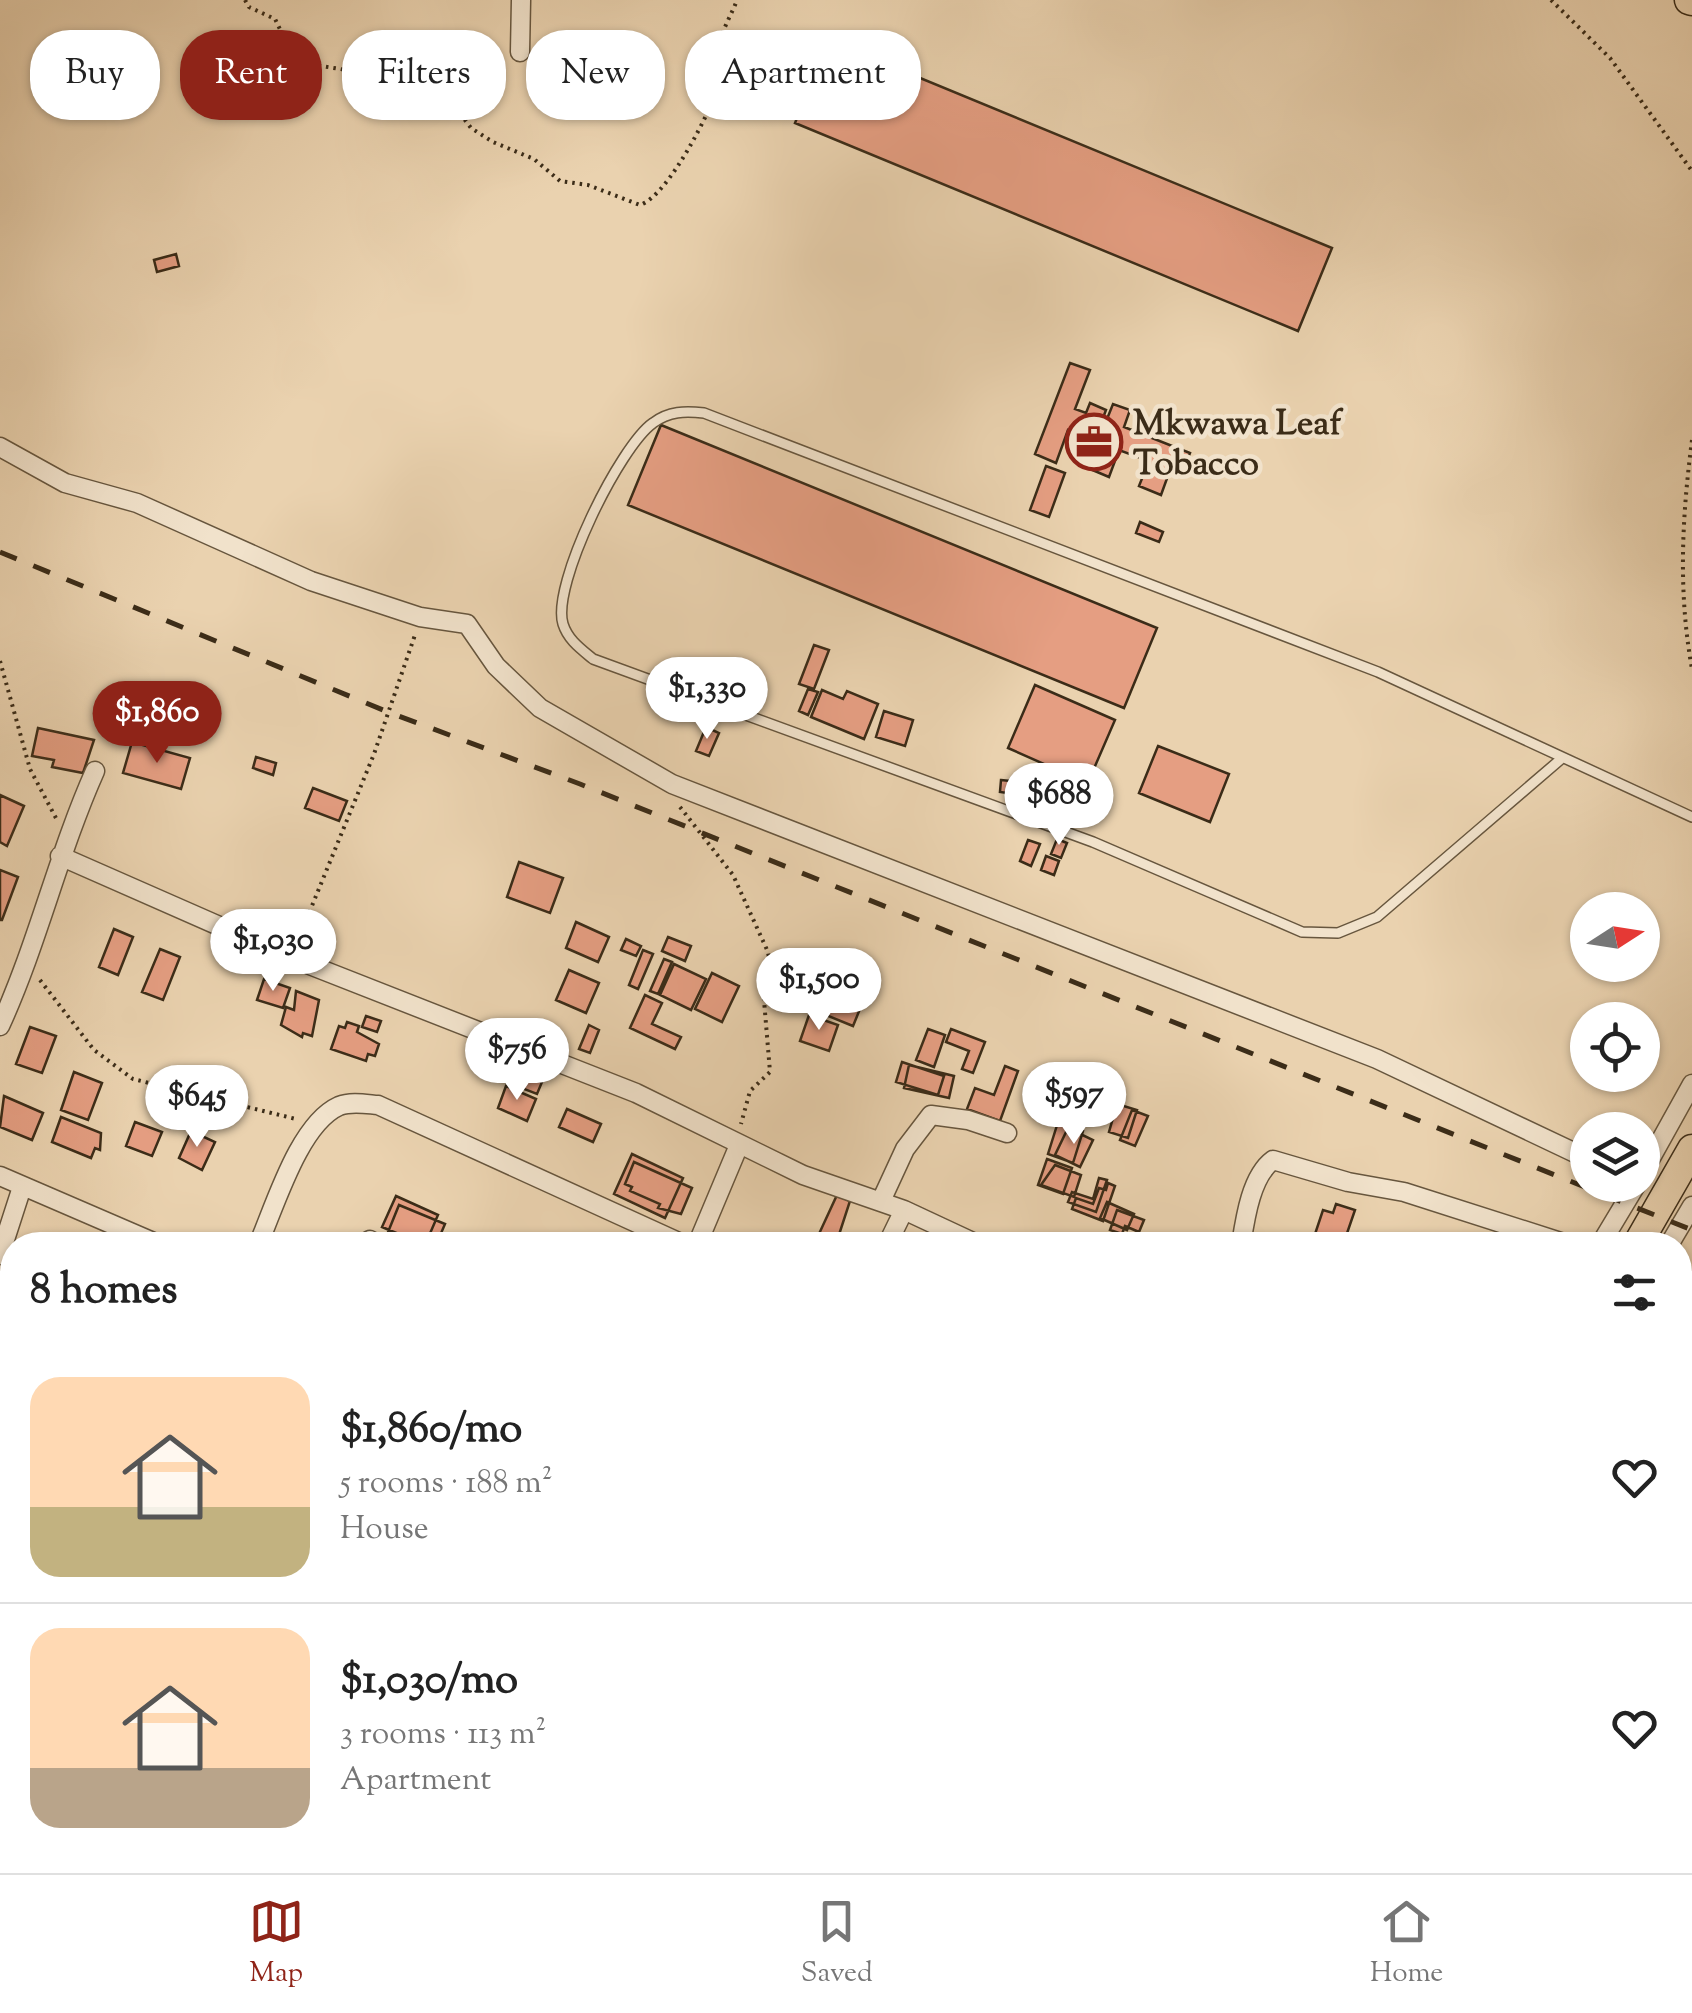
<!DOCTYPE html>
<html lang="en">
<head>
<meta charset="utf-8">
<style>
	:root { --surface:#fff; --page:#f2f2f2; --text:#222; --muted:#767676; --line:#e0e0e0; --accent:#8f2418 }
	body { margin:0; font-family:"Sorts Mill Goudy",serif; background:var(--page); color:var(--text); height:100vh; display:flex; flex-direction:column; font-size:38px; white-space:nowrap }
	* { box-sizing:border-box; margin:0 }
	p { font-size:32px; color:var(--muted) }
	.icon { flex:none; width:55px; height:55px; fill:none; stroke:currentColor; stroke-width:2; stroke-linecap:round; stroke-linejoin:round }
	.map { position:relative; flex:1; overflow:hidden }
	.side { position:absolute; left:0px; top:1232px; width:1692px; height:642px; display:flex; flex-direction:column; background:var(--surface); border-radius:40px 40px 0 0; box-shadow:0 2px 8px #0004 }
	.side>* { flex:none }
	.banner { position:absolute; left:30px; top:30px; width:1000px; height:90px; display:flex; gap:20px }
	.needle { width:65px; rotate:78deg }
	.fabs { position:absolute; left:1570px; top:892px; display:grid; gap:20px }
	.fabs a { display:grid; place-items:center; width:90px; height:90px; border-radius:50%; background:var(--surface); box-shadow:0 2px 8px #0004; font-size:50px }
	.price { position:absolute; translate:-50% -85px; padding:0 22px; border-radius:35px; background:#fff; color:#222; font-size:32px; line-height:65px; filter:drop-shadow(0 2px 5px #0008) }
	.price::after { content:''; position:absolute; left:50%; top:60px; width:30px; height:22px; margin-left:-15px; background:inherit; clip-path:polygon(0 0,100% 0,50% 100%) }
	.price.selected { background:var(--accent); color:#fff }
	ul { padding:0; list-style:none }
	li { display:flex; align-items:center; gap:30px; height:250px; padding:0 30px }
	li+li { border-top:2px solid var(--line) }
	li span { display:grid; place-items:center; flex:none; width:280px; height:200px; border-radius:30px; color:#555 }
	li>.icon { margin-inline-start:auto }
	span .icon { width:120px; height:120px; fill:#fffc; stroke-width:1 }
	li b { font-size:42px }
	h2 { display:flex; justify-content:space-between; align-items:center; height:120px; padding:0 30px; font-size:42px }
	.chip { padding:0 35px; border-radius:40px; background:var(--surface); box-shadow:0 2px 8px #0004; font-size:35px; line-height:90px }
	.chip.selected { background:var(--accent); color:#fff }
	.dock { display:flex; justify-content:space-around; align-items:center; height:140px; border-top:2px solid var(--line); background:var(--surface); font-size:28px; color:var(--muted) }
	.dock a { display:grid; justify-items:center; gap:5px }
	.dock .selected { color:var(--accent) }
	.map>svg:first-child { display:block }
	.building { fill:#e59e82; stroke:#3b2c18; stroke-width:2.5 }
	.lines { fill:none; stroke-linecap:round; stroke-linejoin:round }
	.service-casing { stroke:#67563e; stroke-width:12 }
	.minor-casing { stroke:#67563e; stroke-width:21 }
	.secondary-casing { stroke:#3b2c18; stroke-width:29 }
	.primary-casing { stroke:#3b2c18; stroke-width:31 }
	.trunk-casing { stroke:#3b2c18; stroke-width:31 }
	.path { stroke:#3b2c18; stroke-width:4; stroke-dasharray:2.5 5; stroke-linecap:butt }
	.service { stroke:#f1e2cb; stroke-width:9 }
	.minor { stroke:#f1e2cb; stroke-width:18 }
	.secondary { stroke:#f1e2cb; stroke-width:25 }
	.primary { stroke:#ead2af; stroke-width:28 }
	.trunk { stroke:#ead2af; stroke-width:28 }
	.rail { stroke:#3b2c18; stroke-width:5; stroke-dasharray:18 18; stroke-linecap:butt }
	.labels { text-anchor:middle; stroke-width:9; stroke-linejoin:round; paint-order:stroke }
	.poi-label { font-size:35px; font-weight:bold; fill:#3b2c18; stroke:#f1e2cb; text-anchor:start }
</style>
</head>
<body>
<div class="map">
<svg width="1692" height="1873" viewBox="0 0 1692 1873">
	<rect width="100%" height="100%" fill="#ead2af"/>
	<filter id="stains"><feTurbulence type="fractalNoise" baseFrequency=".002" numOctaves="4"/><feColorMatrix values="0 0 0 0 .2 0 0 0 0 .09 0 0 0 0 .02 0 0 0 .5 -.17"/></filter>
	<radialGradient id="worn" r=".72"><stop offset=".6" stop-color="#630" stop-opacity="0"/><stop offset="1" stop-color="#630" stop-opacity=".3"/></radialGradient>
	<!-- building -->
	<path class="building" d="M 828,40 L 1332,248 L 1298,331 L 795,123 Z
		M 176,254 L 179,266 L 157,272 L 154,260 Z
		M 1070,363 L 1090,370 L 1075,409 L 1086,413 L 1090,403 L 1106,410 L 1103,418 L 1107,419 L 1113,404 L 1130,410 L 1124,427 L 1190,453 L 1182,474 L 1170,470 L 1161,495 L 1139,486 L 1149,461 L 1119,450 L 1109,477 L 1090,469 L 1100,443 L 1068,430 L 1056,463 L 1035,454 Z
		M 661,425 L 1157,628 L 1124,708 L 628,505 Z
		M 1046,466 L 1065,473 L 1049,517 L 1030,510 Z
		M 1140,522 L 1163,532 L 1159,542 L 1136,533 Z
		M 814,645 L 829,650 L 814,689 L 799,684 Z
		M 1035,685 L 1115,720 L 1089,780 L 1101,785 L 1091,810 L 1062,797 L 1071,776 L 1008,748 Z
		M 808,689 L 818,692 L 808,715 L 799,711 Z
		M 822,690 L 843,699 L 847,691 L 878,704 L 864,739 L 811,717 Z
		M 137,705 L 153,711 L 143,735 L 127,728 Z
		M 884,711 L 913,720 L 905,746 L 876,737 Z
		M 164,720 L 191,730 L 187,741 L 160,730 Z
		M 706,727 L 719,733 L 709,756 L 696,751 Z
		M 38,728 L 94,740 L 83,773 L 52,767 L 54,760 L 32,756 Z
		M 132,742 L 190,758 L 181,789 L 123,773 Z
		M 1158,746 L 1229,774 L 1210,822 L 1139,793 Z
		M 256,757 L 276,763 L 273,775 L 253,768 Z
		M 1001,780 L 1031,783 L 1029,796 L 1000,792 Z
		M 313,788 L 347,801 L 339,821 L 305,808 Z
		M 0,795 L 24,806 L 7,846 L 0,842 Z
		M 1057,839 L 1067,843 L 1061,858 L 1051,854 Z
		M 1028,840 L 1040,844 L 1031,866 L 1020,861 Z
		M 1046,856 L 1059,861 L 1054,875 L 1041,870 Z
		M 519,862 L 563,878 L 550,913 L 507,897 Z
		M 0,870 L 18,877 L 2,920 L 0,920 Z
		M 576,922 L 609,937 L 598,962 L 566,948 Z
		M 114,929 L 133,937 L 118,975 L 99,967 Z
		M 668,937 L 691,946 L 685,961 L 662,951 Z
		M 626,939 L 641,946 L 636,956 L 621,950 Z
		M 160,949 L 180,957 L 163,1000 L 142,992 Z
		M 643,950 L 653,954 L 638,989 L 629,985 Z
		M 664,959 L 672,962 L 658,994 L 650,991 Z
		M 780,963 L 800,969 L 797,981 L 777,975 Z
		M 674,964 L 706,979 L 691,1010 L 660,995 Z
		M 569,970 L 599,983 L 586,1013 L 556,1000 Z
		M 712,973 L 739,986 L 722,1022 L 695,1009 Z
		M 264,979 L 290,988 L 283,1008 L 257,1000 Z
		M 811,985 L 824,990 L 818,1008 L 804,1002 Z
		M 296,991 L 319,1000 L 312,1036 L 303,1033 L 302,1037 L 281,1025 L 286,1007 L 294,1010 Z
		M 830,991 L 862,1004 L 853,1026 L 821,1013 Z
		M 645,995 L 662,1003 L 652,1024 L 681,1037 L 675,1049 L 630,1028 Z
		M 809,1015 L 838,1025 L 829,1051 L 800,1041 Z
		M 366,1016 L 381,1021 L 377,1032 L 362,1027 Z
		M 347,1022 L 359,1026 L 357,1032 L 379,1044 L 375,1056 L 368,1054 L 366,1061 L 331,1049 L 339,1026 L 345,1028 Z
		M 589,1025 L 599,1030 L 590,1053 L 579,1049 Z
		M 30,1027 L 56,1036 L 42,1073 L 16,1064 Z
		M 928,1029 L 945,1035 L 934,1067 L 916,1060 Z
		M 951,1029 L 985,1042 L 973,1073 L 962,1069 L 969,1051 L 946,1042 Z
		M 902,1062 L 944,1076 L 938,1095 L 896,1082 Z
		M 909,1065 L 954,1076 L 949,1098 L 904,1088 Z
		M 1005,1066 L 1018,1071 L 1000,1121 L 967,1109 L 975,1088 L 994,1095 Z
		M 511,1070 L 542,1082 L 537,1094 L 506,1082 Z
		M 74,1072 L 102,1083 L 88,1120 L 61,1110 Z
		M 506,1086 L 536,1099 L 527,1121 L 498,1108 Z
		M 4,1096 L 43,1113 L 32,1140 L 0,1127 Z
		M 1117,1104 L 1137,1110 L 1128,1138 L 1109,1132 Z
		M 567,1109 L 601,1124 L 593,1142 L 559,1127 Z
		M 1132,1110 L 1148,1116 L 1135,1146 L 1120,1140 Z
		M 61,1117 L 101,1133 L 100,1150 L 95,1148 L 91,1158 L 52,1142 Z
		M 135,1122 L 162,1132 L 152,1156 L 126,1146 Z
		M 1058,1122 L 1083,1131 L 1073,1163 L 1048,1154 Z
		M 1068,1128 L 1093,1140 L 1080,1167 L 1055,1155 Z
		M 191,1131 L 215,1142 L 202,1170 L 179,1158 Z
		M 632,1154 L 683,1178 L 665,1218 L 614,1194 Z
		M 1047,1159 L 1072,1168 L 1063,1194 L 1038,1185 Z
		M 634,1162 L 692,1188 L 681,1214 L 658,1208 L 660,1204 L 630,1191 L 632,1187 L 625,1184 Z
		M 1055,1165 L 1081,1175 L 1074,1197 L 1041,1185 Z
		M 1099,1178 L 1107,1180 L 1096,1212 L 1068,1202 L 1072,1192 L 1093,1199 Z
		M 1108,1183 L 1115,1186 L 1103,1221 L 1072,1209 L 1076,1198 L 1093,1204 L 1099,1188 L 1106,1190 Z
		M 837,1195 L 850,1201 L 836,1244 L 818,1236 Z
		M 396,1196 L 438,1215 L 425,1245 L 382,1227 Z
		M 1107,1202 L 1134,1214 L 1127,1230 L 1100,1218 Z
		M 1336,1204 L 1355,1210 L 1343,1245 L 1312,1243 L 1323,1210 L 1333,1213 Z
		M 399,1205 L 445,1224 L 436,1245 L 405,1245 L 386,1237 Z
		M 1117,1210 L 1144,1220 L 1139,1232 L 1125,1226 L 1122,1234 L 1110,1230 Z
		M 1680,1412 L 1687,1413 L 1686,1422 L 1691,1422 L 1682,1449 Z
		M 12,1444 L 12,1480 L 0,1475 Z
		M 0,1589 L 12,1594 L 1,1626 L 0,1626 Z
		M 388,1862 L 407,1862 L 403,1873 L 385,1870 Z
		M 410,1862 L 418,1864 L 454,1862 L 443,1873 L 406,1873 Z
		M 665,1862 L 674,1862 L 691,1870 L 661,1873 Z
		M 767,1862 L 795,1862 L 791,1873 L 763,1873 Z
		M 778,1862 L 795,1862 L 806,1867 L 804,1873 L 774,1873 Z
		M 1169,1862 L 1188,1865 L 1201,1862 L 1196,1873 L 1179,1873 L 1167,1867 Z
		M 1565,1862 L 1588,1862 L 1586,1873 L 1563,1873 Z"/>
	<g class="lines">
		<!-- service casing -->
		<g class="service-casing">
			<path id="service" d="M 1561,759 L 1377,917 L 1338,933 L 1302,932 L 1093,842 L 593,659 C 581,649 568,640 563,624 C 551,585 620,446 653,423 C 669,411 685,411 704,413 L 1378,672 L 1692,817"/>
		</g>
		<!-- minor casing -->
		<g class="minor-casing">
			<path id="minor" d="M 520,52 L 521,0
				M 0,447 L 65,483 L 137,503 L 311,581 L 420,617 L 467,624 L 496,666 L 540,708 L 672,784 L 1377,1059 L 1588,1159
				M 60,856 L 292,958 L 636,1093 L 803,1175 L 904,1210 L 979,1245
				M 0,1026 C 38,943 58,854 95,771
				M 1642,1174 L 1692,1084
				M 0,1176 L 160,1245
				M 881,1201 L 905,1149 L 931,1115 L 968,1120 L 1007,1133
				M 258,1245 C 275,1206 299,1124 339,1106 C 351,1101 366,1104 378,1105 L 685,1245
				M 319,1245 L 341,1245
				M 361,1245 L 370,1240
				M 697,1245 L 739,1145
				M 887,1245 L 904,1210
				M 1241,1245 C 1245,1219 1251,1176 1273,1160 L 1348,1182 L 1404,1192 L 1570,1245
				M 1600,1245 L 1636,1185
				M 1669,1245 L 1692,1206
				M 0,1255 L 22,1187
				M 1680,1550 L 1692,1554
				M 0,1710 L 12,1674
				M 509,1862 L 539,1873
				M 258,1873 L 262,1862
				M 453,1873 L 457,1862
				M 640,1873 L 644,1862
				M 831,1873 L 832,1862
				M 1085,1873 L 1088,1862
				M 1250,1873 L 1256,1862
				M 1315,1873 L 1321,1862
				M 1616,1873 L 1617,1862"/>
		</g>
		<!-- secondary casing -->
		<g class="secondary-casing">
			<path id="secondary" d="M 0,1748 L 12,1768
				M 71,1862 L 77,1873"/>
		</g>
		<!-- primary casing -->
		<g class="primary-casing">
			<path id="primary" d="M 1637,1245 L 1692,1149
				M 1281,1873 L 1287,1862"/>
		</g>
		<!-- trunk casing -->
		<g class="trunk-casing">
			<path id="trunk" d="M 1689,0 L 1692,1"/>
		</g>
		<!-- path -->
		<path class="path" d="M 245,0 L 249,7 L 275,19 L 287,44 L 303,63 L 439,85 L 471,128 L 493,142 L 534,159 L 560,181 L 588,185 L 640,205 C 668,196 711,111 720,82 C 725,69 717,57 720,44 C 722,29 732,14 737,0
			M 1551,0 L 1610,58 L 1692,171
			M 1692,440 C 1682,517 1678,592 1692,669
			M 0,661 L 30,769 L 57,820
			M 680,807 L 733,875 L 768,952 L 771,971 L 764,1000 L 770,1072 L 750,1091 L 741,1124
			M 298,940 L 374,754 L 416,632
			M 40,980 L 94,1050 L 133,1079 L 296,1119"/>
		<!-- service -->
		<use href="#service" class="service"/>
		<!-- minor -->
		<use href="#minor" class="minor"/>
		<!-- secondary -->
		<use href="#secondary" class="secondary"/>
		<!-- primary -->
		<use href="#primary" class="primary"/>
		<!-- trunk -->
		<use href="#trunk" class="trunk"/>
		<!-- rail -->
		<path class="rail" d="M 0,552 L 388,712 L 580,784 L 1692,1230"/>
	</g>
	<!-- icons -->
	<defs>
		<g id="office-ring" transform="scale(2.875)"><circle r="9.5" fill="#f1e2cb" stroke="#8f2418" stroke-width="1.5"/><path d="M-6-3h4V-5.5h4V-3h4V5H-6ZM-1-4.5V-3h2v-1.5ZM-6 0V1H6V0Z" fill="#8f2418"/></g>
	</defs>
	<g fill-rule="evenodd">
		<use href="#office-ring" x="1094" y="442"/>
	</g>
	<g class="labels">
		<!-- poi labels -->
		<g class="poi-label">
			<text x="1133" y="434">Mkwawa Leaf<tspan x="1133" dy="40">Tobacco</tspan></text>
		</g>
	</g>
	<rect width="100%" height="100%" filter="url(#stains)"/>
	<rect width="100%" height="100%" fill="url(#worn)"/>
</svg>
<div class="fabs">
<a><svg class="needle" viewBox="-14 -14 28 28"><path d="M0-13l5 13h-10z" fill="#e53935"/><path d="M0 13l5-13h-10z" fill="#767676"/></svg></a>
<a><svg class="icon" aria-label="locate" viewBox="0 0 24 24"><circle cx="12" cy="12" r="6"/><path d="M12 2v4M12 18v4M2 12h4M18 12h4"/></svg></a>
<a><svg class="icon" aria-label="layers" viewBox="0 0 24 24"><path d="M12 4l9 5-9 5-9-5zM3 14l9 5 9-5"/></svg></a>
</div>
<b class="price" style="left:707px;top:742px">$1,330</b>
<b class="price selected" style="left:157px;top:766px">$1,860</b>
<b class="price" style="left:1059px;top:848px">$688</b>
<b class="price" style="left:273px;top:994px">$1,030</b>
<b class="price" style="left:819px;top:1033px">$1,500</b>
<b class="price" style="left:517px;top:1103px">$756</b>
<b class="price" style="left:1074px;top:1147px">$597</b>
<b class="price" style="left:197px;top:1150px">$645</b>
<div class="banner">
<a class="chip">Buy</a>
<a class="chip selected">Rent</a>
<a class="chip">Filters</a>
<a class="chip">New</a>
<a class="chip">Apartment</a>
</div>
<section class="side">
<h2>8 homes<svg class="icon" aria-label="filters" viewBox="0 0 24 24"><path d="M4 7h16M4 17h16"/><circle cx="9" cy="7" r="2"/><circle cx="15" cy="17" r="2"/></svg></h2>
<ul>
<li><span style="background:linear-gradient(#ffd9b3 65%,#c2b280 0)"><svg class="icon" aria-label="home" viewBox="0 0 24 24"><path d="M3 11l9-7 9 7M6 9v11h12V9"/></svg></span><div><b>$1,860/mo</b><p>5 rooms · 188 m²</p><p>House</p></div><svg class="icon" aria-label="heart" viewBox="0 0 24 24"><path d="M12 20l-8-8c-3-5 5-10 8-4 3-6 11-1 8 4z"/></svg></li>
<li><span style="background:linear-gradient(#ffd9b3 70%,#b9a48a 0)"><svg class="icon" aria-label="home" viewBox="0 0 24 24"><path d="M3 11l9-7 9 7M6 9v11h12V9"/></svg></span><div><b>$1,030/mo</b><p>3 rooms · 113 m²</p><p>Apartment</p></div><svg class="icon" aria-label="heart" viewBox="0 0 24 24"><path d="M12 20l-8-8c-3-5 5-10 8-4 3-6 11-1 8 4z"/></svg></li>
</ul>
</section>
</div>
<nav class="dock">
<a class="selected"><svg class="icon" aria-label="map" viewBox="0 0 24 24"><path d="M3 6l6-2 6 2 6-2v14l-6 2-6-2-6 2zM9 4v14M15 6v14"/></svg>Map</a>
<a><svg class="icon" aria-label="saved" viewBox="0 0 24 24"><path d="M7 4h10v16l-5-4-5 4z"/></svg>Saved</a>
<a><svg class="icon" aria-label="home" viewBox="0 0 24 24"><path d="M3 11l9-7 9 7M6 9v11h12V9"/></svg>Home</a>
</nav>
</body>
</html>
